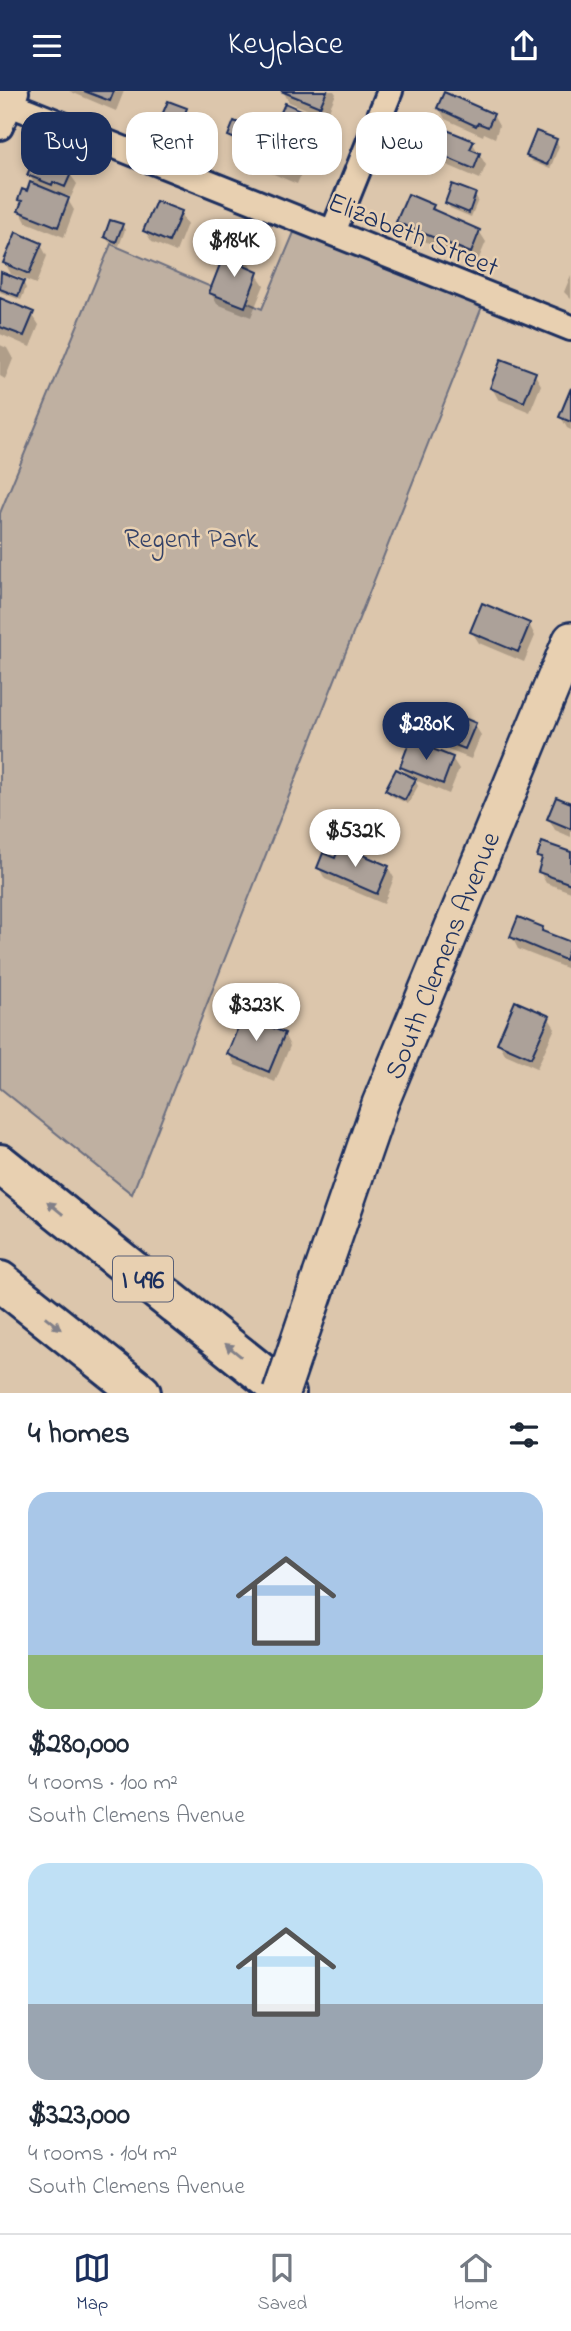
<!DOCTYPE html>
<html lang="en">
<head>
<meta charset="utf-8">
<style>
	:root { --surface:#fff; --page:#f6f6f7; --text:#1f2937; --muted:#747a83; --line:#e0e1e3; --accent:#1b2f5e }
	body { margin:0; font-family:"Indie Flower",sans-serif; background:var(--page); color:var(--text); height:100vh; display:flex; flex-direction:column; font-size:26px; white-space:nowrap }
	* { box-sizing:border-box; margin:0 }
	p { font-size:23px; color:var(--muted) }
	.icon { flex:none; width:38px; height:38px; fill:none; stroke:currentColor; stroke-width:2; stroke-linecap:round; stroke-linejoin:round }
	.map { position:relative; height:1302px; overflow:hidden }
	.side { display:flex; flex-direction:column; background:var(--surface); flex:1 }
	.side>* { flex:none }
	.top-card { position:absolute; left:21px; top:21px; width:530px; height:63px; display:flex; gap:14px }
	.price { position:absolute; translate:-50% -60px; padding:0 16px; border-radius:24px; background:#fff; color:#222; font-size:23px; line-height:46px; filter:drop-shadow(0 2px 4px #0008) }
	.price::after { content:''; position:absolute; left:50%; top:42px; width:21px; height:16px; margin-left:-10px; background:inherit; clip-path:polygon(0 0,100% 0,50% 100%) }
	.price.selected { background:var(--accent); color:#fff }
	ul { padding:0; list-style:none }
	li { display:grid; align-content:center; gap:14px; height:371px; padding:0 28px }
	li span { display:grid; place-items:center; height:217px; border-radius:21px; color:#555 }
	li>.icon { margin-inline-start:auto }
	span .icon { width:126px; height:126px; fill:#fffc; stroke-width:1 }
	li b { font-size:30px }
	h2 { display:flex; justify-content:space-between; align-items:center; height:84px; padding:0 28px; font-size:30px }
	.tag { padding:0 24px; border-radius:21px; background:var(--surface); box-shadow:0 4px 10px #0003; font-size:24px; line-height:63px }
	.tag.selected { background:var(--accent); color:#fff }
	header { display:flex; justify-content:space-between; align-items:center; height:91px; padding:0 28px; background:var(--accent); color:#fff; font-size:32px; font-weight:600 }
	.menu { display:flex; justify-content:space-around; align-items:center; height:98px; border-top:2px solid var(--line); background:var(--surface); font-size:19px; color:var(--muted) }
	.menu a { display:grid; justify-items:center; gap:4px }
	.menu .selected { color:var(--accent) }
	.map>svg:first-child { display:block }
	.green { fill:#bfb0a1; stroke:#6d7080; stroke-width:2 }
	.shadow { fill:#0003 }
	.building { fill:#aca199; stroke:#1b2f5e; stroke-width:2 }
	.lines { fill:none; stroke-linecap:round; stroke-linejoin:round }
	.street-casing { stroke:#1b2f5e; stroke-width:30 }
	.secondary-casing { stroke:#1b2f5e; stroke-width:40 }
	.highway-casing { stroke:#1b2f5e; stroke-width:44 }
	.street { stroke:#e8d0b1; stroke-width:24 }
	.secondary { stroke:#e8d0b1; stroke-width:35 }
	.highway { stroke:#e8d0b1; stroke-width:38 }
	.secondary-bridge-casing { stroke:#1b2f5e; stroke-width:40; stroke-linecap:butt }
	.secondary-bridge { stroke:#e8d0b1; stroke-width:35 }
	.oneway { fill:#828088 }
	.labels { text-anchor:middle; stroke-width:5; stroke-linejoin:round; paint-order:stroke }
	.shield { fill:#e8d0b1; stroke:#585f77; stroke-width:2 }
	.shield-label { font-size:26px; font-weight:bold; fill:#1b2f5e }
	.street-label { font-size:28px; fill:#1b2f5e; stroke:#e8d0b1 }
	.park-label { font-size:28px; fill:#344268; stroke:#e8d0b1 }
</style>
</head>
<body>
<header><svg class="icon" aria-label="menu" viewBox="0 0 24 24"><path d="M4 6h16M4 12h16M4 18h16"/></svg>Keyplace<svg class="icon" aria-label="share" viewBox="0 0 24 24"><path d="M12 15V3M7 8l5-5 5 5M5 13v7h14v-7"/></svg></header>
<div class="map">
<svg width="571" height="1302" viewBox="0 0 571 1302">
	<rect width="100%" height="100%" fill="#dcc6ac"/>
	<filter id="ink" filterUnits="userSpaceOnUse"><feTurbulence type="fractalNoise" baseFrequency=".0143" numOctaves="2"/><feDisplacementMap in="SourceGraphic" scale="14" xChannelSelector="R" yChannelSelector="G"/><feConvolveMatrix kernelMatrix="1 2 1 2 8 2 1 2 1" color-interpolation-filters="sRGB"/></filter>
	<g filter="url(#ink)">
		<!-- green -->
		<path class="green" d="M 300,127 L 487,203 L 132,1103 L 0,997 L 0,422 L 111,153 L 262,218 Z"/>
		<!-- shadow -->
		<path class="shadow" d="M 69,0 L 124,0 L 116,20 Z
			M 283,0 L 334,0 L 336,3 L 326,26 L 289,11 Z
			M 439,17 L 493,24 L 499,35 L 495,47 L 484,42 L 483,45 L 445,28 Z
			M 186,19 L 189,24 L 179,50 L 161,43 L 158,38 Z
			M 318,28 L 324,39 L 315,62 L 283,48 L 276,37 Z
			M 247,37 L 250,42 L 244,55 L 233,50 L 230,45 Z
			M 556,50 L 559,55 L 550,78 L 531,70 L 528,65 Z
			M 472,51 L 486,74 L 480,88 L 426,65 L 419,54 Z
			M 299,60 L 306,72 L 297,93 L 269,81 L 262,70 Z
			M 61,71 L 77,93 L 71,106 L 65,104 L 74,119 L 64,146 L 26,131 L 20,120 L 23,113 L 20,109 L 36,95 L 29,84 Z
			M 475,104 L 478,109 L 471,126 L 450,117 L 447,112 Z
			M 433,115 L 437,122 L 479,140 L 486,151 L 477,172 L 405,142 L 398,131 Z
			M 180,122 L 187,133 L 176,161 L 152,151 L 145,140 Z
			M 122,134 L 125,139 L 119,155 L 109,151 L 106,146 Z
			M 41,154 L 47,165 L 36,193 L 11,183 L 5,172 Z
			M 246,168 L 264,194 L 251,226 L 217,213 L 211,202 Z
			M 2,183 L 23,191 L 26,197 L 21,209 L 0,201 Z
			M 571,184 L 571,208 L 564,201 Z
			M 0,209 L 32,223 L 39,234 L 30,256 L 0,243 Z
			M 0,254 L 7,257 L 13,268 L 5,288 L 0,285 Z
			M 534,282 L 541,294 L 530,321 L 498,308 L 492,297 Z
			M 571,301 L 571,339 L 567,337 L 561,326 Z
			M 529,533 L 535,545 L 524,571 L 479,552 L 472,541 Z
			M 474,633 L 481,644 L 471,668 L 443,657 L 436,645 Z
			M 452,667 L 459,678 L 449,703 L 415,689 L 418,695 L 408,713 L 390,704 L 387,699 L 408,686 L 402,676 Z
			M 571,714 L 571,746 L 555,739 L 549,728 Z
			M 571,763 L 571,801 L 546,792 L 540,781 L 543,772 L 539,765 Z
			M 336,769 L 388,776 L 394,787 L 384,813 L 325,788 L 319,777 Z
			M 542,838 L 545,843 L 571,853 L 571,879 L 518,858 L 512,846 Z
			M 548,926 L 555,937 L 537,977 L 505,963 L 499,952 Z
			M 284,943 L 290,955 L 275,991 L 235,974 L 229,963 Z"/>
		<!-- building -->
		<path class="building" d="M 84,0 L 114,0 L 110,10 Z
			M 281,0 L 327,0 L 320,16 Z
			M 444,1 L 494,23 L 488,36 L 478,32 L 476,35 L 437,17 Z
			M 168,10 L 187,17 L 176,46 L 156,38 Z
			M 285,12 L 319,27 L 309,52 L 274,37 Z
			M 234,30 L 248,36 L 242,51 L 228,45 Z
			M 427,31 L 474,50 L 470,58 L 480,62 L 474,78 L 417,54 Z
			M 536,40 L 557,48 L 547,74 L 526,65 Z
			M 270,46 L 301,59 L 291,82 L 260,70 Z
			M 38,59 L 62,70 L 60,75 L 72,80 L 65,96 L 53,91 L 52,94 L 27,84 Z
			M 30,91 L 69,107 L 58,136 L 18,120 L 22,110 L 18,109 L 22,98 L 27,100 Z
			M 452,93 L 476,102 L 469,122 L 445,112 Z
			M 408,103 L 434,114 L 432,118 L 480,139 L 471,162 L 396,131 Z
			M 156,110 L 182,120 L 169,151 L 143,140 Z
			M 110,129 L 123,133 L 116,151 L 104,146 Z
			M 16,141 L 42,152 L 29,183 L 3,172 Z
			M 226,158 L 248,166 L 244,175 L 258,181 L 245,216 L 209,202 Z
			M 1,181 L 24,190 L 18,205 L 0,198 Z
			M 0,207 L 34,221 L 24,245 L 0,236 Z
			M 501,268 L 536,281 L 524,311 L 490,297 Z
			M 571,297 L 571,331 L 559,326 Z
			M 482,512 L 530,532 L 518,561 L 470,541 Z
			M 445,619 L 476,632 L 465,658 L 434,646 Z
			M 410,649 L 453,666 L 443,693 L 400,676 Z
			M 396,678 L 416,688 L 405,709 L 385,699 Z
			M 556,706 L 571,712 L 571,738 L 547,728 Z
			M 542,751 L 571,761 L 571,793 L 538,781 L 542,767 L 537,766 Z
			M 340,754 L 389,775 L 377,803 L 317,777 L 323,762 L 335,767 Z
			M 518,826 L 543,836 L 542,840 L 571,851 L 565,869 L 510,846 Z
			M 515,910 L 550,925 L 531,967 L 497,952 Z
			M 243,924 L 285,942 L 269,981 L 227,963 Z"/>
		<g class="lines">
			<!-- street casing -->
			<g class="street-casing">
				<path id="street" d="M 0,9 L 571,237
					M 0,36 L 16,1
					M 333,141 L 390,0"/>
			</g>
			<!-- secondary casing -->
			<g class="secondary-casing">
				<path id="secondary" d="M 321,1184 L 380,1013 L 571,549"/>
			</g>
			<!-- highway casing -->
			<g class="highway-casing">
				<path id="highway" d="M 0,1073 L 286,1302
					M 0,1190 L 141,1302"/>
			</g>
			<!-- street -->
			<use href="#street" class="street"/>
			<!-- secondary -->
			<use href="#secondary" class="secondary"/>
			<!-- highway -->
			<use href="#highway" class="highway"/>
			<!-- secondary-bridge casing -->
			<g class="secondary-bridge-casing">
				<path id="secondary-bridge" d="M 281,1302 L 321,1184"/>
			</g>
			<!-- secondary-bridge -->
			<use href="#secondary-bridge" class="secondary-bridge"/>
		</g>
		<!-- one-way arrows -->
		<defs><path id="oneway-solid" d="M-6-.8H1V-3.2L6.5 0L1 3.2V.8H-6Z" transform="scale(1.75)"/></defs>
		<g class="oneway">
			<use href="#oneway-solid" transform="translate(55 1117) rotate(-141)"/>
			<use href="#oneway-solid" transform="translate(53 1232) rotate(39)"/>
			<use href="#oneway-solid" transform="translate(233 1259) rotate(-141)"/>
		</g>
	</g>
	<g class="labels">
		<!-- shield labels -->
		<rect class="shield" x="113" y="1165.5" width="60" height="45" rx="5"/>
		<g class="shield-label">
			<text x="143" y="1197">I 496</text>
		</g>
		<!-- street labels -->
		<g class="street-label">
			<text transform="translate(414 142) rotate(22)" y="10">Elizabeth Street</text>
			<text transform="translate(441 864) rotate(-68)" y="10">South Clemens Avenue</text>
		</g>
		<!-- park labels -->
		<g class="park-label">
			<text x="191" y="456">Regent Park</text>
		</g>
	</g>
</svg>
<b class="price" style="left:234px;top:188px">$184K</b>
<b class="price selected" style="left:426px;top:671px">$280K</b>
<b class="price" style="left:355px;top:778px">$532K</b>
<b class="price" style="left:256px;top:952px">$323K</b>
<div class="top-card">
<a class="tag selected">Buy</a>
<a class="tag">Rent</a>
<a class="tag">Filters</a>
<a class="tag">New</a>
</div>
</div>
<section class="side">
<h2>4 homes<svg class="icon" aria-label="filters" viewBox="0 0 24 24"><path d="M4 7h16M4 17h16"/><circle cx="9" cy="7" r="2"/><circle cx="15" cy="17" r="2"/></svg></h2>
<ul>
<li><span style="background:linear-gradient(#a9c7e8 75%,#8fb573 0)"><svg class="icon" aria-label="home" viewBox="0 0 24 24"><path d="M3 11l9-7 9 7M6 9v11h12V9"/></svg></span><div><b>$280,000</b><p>4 rooms · 100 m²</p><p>South Clemens Avenue</p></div></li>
<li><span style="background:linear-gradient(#bfe0f5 65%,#9aa5b1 0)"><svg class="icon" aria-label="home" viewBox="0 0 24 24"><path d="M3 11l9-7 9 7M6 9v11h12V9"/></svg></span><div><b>$323,000</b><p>4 rooms · 104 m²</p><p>South Clemens Avenue</p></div></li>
</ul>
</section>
<nav class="menu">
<a class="selected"><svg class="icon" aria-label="map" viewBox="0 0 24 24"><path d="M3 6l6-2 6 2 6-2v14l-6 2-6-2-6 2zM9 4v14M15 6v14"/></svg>Map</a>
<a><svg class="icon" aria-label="saved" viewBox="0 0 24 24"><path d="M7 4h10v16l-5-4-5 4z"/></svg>Saved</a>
<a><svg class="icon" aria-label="home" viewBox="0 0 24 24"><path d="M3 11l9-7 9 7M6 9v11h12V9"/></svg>Home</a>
</nav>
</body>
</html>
